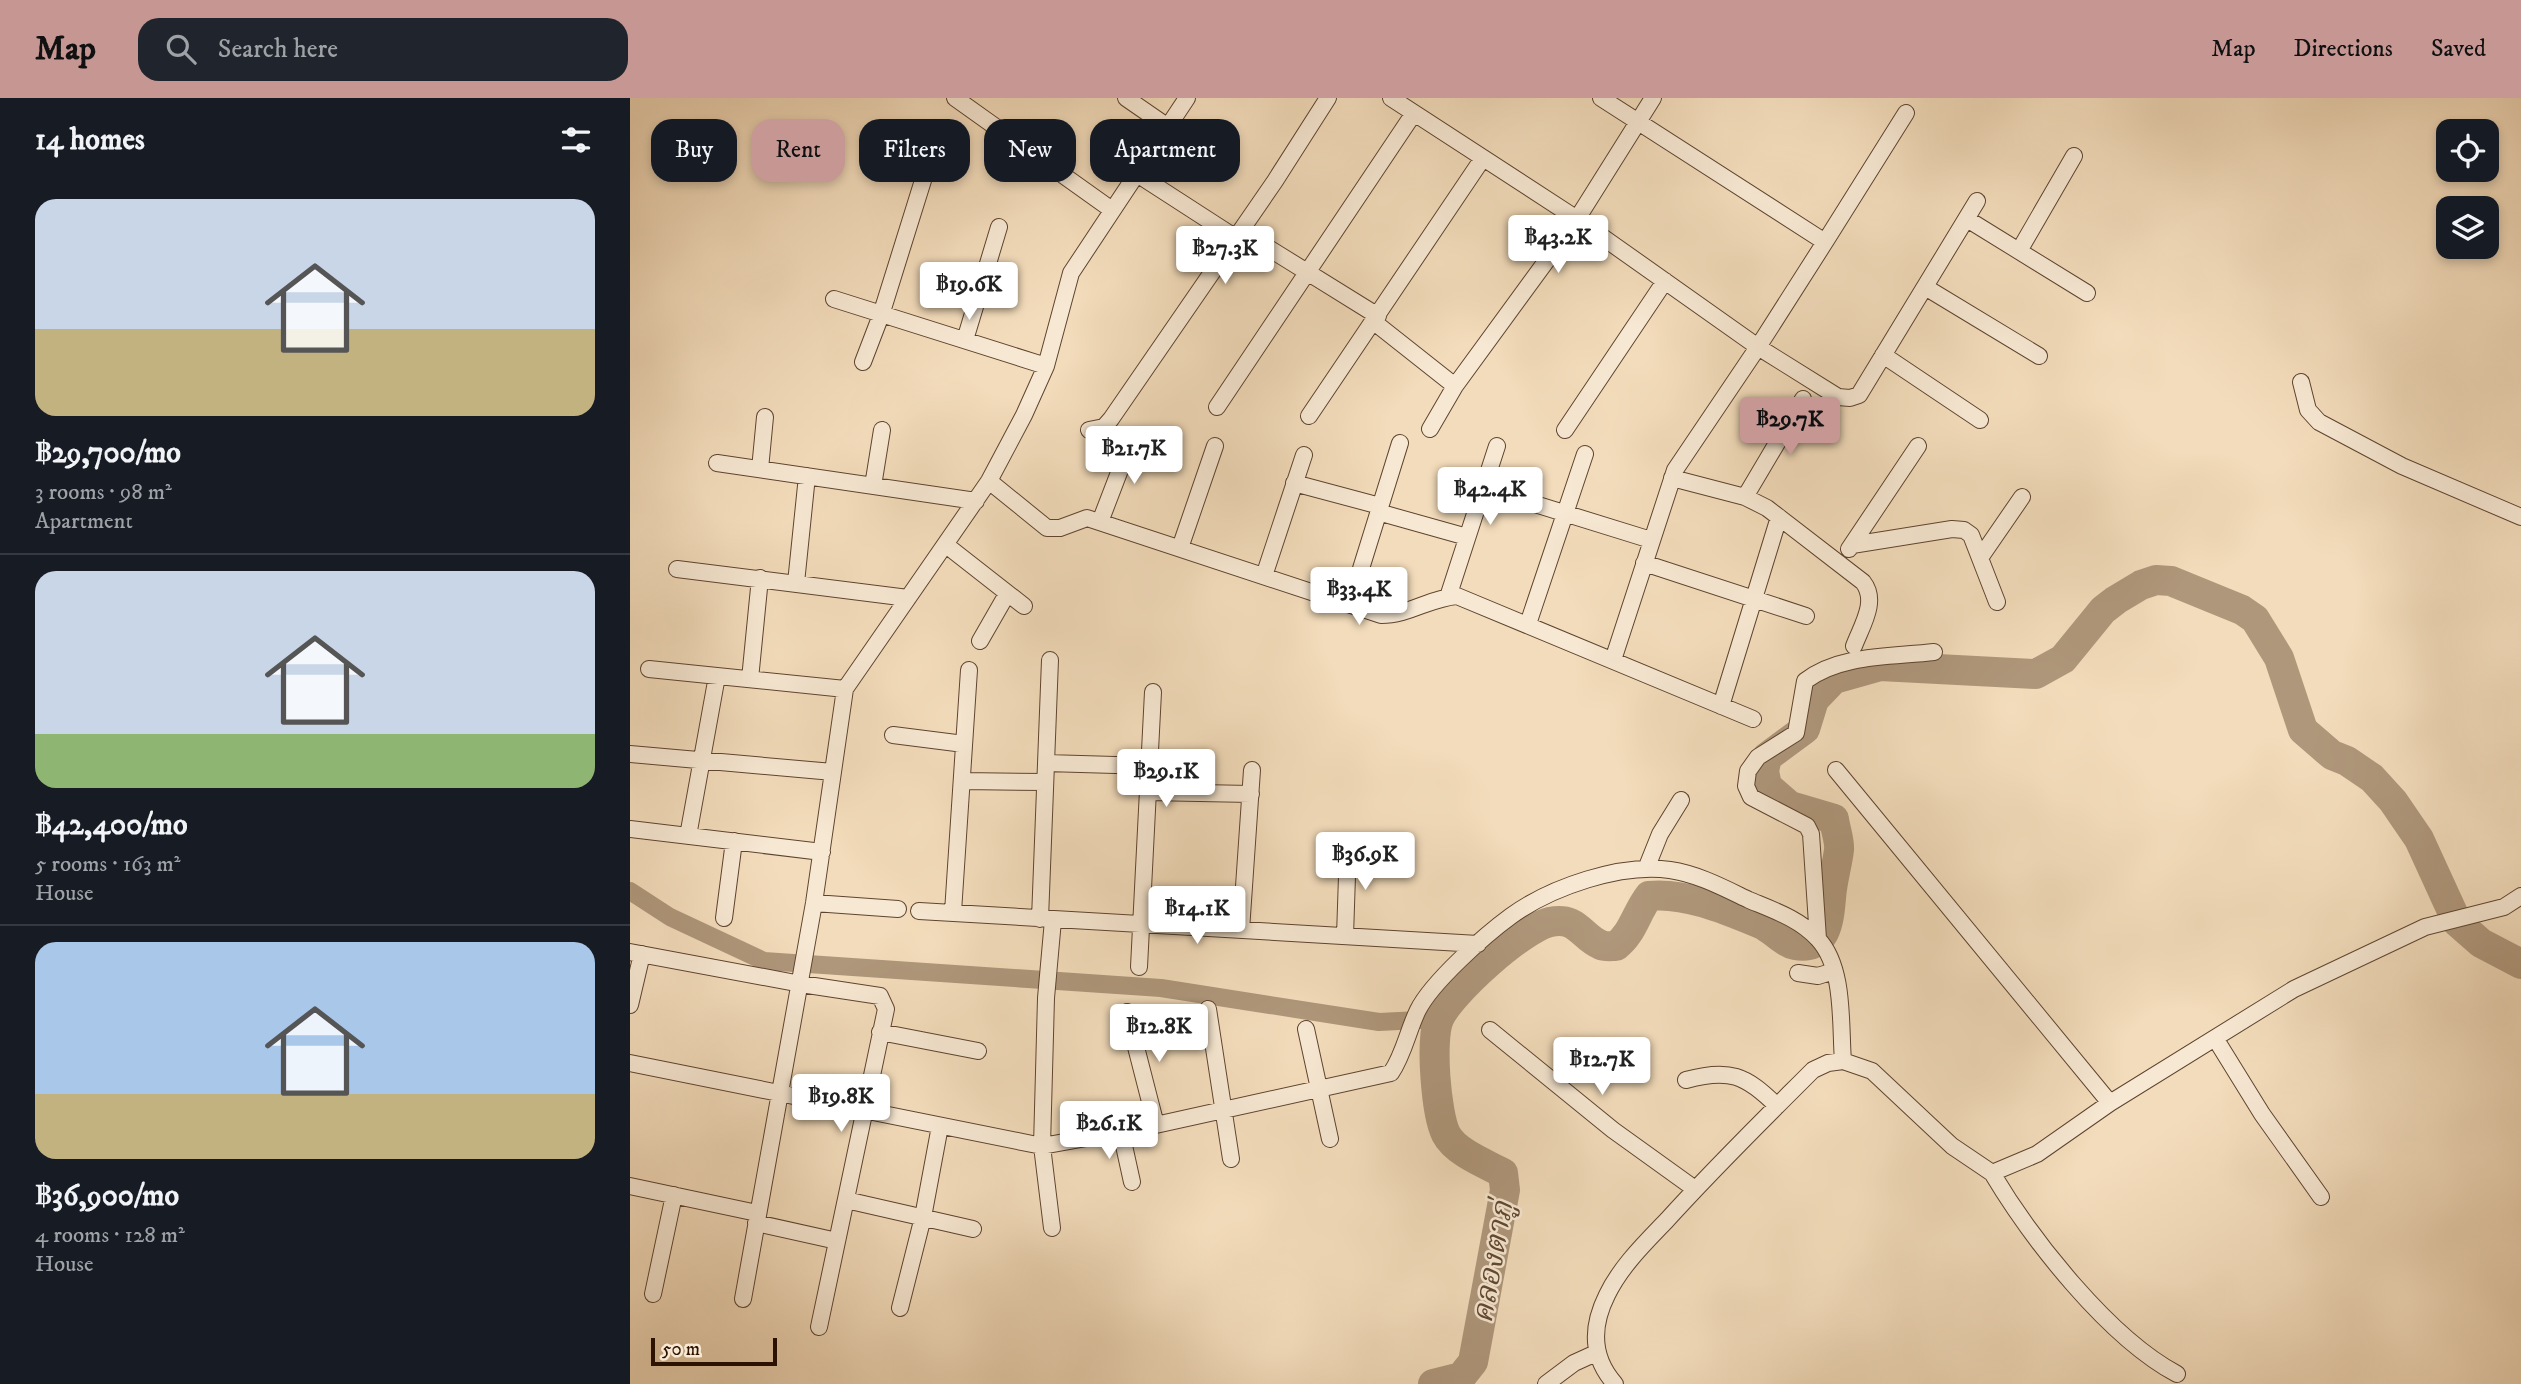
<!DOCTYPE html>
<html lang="en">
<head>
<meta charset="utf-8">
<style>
	:root { --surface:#171b24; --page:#20242c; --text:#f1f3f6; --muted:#9ea1a6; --line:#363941; --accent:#c59692 }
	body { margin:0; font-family:"IM FELL DW Pica","Noto Serif Thai",serif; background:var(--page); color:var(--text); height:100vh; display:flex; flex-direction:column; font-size:26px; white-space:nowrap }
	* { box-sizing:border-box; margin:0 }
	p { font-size:23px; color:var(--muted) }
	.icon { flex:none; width:38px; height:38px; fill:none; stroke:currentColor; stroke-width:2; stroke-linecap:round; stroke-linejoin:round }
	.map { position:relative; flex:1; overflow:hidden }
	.panel { display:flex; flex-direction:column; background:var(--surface); width:630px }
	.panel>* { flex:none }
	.hud { position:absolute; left:21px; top:21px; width:665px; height:63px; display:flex; gap:14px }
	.tools { position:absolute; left:1806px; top:21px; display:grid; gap:14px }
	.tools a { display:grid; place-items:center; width:63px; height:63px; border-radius:14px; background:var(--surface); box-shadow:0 4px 10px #0003; font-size:35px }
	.scale { position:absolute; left:21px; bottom:18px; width:126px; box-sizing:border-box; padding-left:7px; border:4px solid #2c1200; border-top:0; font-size:19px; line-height:24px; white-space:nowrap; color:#2c1200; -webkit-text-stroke:5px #f7e8d3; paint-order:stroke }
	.price { position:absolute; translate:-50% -60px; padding:0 16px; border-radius:7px; background:#fff; color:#222; font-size:23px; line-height:46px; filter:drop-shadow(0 2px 4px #0008) }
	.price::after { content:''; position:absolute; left:50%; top:42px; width:21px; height:16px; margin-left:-10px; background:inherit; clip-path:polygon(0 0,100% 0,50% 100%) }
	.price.current { background:var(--accent); color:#111 }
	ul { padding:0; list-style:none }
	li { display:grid; align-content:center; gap:14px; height:371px; padding:0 35px }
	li+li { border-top:2px solid var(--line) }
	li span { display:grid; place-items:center; height:217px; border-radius:21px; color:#555 }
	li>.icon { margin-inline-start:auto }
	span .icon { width:126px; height:126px; fill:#fffc; stroke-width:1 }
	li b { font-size:30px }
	h2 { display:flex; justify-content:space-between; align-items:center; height:84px; padding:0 35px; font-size:30px }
	.chip { padding:0 24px; border-radius:21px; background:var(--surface); box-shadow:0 4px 10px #0003; font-size:24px; line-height:63px }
	.chip.current { background:var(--accent); color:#111 }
	header { display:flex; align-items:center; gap:42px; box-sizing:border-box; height:98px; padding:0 35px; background:var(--accent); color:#111 }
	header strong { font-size:33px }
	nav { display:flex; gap:38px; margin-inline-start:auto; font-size:24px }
	.search { width:490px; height:63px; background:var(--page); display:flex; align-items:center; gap:18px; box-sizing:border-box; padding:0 24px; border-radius:21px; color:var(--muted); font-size:26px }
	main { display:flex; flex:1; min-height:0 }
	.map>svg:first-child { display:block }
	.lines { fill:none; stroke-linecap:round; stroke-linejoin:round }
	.canal { stroke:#af977b; stroke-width:18 }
	.river { stroke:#af977b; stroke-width:30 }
	.minor-casing { stroke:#5e442f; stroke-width:18 }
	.minor { stroke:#f7e8d3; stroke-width:16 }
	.labels { text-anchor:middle; stroke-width:5; stroke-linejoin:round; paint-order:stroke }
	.water-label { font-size:30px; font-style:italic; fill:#604731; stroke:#f7e8d3 }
</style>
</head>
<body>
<header>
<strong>Map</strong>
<div class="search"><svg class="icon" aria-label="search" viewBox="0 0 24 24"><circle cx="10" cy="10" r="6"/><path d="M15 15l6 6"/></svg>Search here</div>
<nav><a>Map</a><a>Directions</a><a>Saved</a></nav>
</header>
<main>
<section class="panel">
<h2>14 homes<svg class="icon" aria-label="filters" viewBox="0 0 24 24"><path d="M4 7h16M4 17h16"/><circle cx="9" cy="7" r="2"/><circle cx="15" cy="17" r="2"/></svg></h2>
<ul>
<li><span style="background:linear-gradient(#c9d6e8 60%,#c2b280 0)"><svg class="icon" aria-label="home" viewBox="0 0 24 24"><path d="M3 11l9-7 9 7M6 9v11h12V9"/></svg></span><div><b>฿29,700/mo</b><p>3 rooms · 98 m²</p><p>Apartment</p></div></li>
<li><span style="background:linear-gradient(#c9d6e8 75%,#8fb573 0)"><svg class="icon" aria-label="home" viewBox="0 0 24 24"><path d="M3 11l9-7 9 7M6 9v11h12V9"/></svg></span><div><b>฿42,400/mo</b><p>5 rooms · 163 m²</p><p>House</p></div></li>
<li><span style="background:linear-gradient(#a9c7e8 70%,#c2b280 0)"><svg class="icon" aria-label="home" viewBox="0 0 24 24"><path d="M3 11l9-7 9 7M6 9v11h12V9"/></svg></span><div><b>฿36,900/mo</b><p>4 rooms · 128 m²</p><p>House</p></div></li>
</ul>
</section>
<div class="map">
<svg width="1891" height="1286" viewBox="0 0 1891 1286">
	<rect width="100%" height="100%" fill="#f3dcbb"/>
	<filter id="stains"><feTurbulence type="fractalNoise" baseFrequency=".00286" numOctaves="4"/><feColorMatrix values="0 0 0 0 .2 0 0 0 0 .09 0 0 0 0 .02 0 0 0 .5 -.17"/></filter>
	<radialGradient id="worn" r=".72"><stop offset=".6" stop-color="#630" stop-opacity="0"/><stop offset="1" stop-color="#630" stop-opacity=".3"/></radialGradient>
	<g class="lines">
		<!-- canal -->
		<path class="canal" d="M 0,793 L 40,819 L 134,863 L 531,890 L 749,924 L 809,921"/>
		<!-- river -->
		<path class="river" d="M 803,1286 L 831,1279 L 843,1264 L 875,1092 L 873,1075 C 856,1066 825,1054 816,1036 C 806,1016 800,941 809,921 C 820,895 893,830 920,824 C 948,818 951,839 971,847 C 975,849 982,848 986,848 C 1003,835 1006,815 1019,798 C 1056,794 1099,813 1133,827 C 1143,832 1154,845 1165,847 C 1197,853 1199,822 1201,800 C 1202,784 1207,768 1209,752 C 1210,743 1205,730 1204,721 L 1160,708 L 1137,688 L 1134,673 L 1137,659 L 1175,631 L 1184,602 L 1204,581 L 1250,568 L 1406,576 L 1433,561 L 1473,512 L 1486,502 L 1511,487 L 1526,482 L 1541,483 L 1612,512 L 1625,521 L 1649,560 L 1673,632 L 1702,657 L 1717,663 L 1742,680 L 1763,703 L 1789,741 L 1827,824 L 1851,845 L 1891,866"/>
		<!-- minor casing -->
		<g class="minor-casing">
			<path id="minor" d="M 325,0 L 482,112
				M 496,0 L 538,29
				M 761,0 L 947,121 L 1128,249 L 1208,299 L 1220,300 L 1229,297 L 1347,103
				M 971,0 L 1195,144 L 1276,15
				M 507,76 L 606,140
				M 1337,121 L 1457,195
				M 611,133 L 748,218
				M 1389,153 L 1444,58
				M 1295,189 L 1409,258
				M 204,201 L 416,268
				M 744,224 L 825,288
				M 335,242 L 369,129
				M 1253,257 L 1350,322
				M 233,264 L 251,217 L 295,76
				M 1671,284 L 1678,312 L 1689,324 L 1772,368 L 1891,419
				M 587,309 L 784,15
				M 679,318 L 853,60
				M 800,331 L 825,288 L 947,121 L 1023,0
				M 459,332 L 474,329 L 481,321 L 645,83 L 698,0
				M 935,332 L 1035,183
				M 87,365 L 346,403
				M 130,371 L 135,319
				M 1042,380 L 1115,399 L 1137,410 L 1233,484 C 1248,503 1232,527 1224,548
				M 359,383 L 417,430 L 430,430 L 457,420 L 751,517 C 779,517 800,500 827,498 L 1123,621
				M 664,385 L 750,408
				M 243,388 L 252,332
				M 853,390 L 1021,442
				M 1115,399 L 1173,301
				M 748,414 L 837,439
				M 470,424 L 503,338
				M 316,447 L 394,508
				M 1222,447 L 1322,431 L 1334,432 L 1341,437 L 1367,504
				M 550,450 L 585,348
				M 1219,451 L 1288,348
				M 1350,460 L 1392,399
				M 1014,465 L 1176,518
				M 47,471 L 278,500
				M 634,478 L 674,357
				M 166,485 L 177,378
				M 818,499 L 867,348
				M 720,506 L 770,345
				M 898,526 L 955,356
				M 350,543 L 377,496
				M 983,562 L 1045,372 L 1128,249 L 1195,144
				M 19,571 L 215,591
				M 120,581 L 130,480
				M 1091,608 L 1149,419
				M 263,637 L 334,646
				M 0,656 L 203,674
				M 416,665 L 520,668
				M 1206,672 L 1480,1005
				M 332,683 L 415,684
				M 518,694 L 621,696
				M 0,731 L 192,754
				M 58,738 L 87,578
				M 1016,771 L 1030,736 L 1051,702
				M 184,805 L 268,811
				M 289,813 L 848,846
				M 323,814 L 339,572
				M 94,820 L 104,743
				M 410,821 L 420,562
				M 611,832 L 622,672
				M 715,838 L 718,748
				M 1188,841 L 1181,736 L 1177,728 L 1121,699 L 1116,688 L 1118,673 L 1128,659 L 1166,635 L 1175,583 C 1210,556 1262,559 1304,554
				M 0,854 L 171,886 L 250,898 L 256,911 L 189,1229
				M 509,869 L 523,594
				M 1168,875 L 1188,878 L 1204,873
				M 0,907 L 12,856
				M 578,911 L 601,1061
				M 497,914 L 526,1027
				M 676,931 L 700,1041
				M 860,932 L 983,1032 L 1065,1091
				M 250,934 L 348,953
				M 1585,940 L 1632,1016 L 1691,1099
				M 0,965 L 412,1048 L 512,1030 L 761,975 C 774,956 778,932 788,912 C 802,884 855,837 881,818 C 921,789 991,765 1040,772 C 1068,776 1094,790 1119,802 C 1143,812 1170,821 1188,841 C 1215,870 1210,926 1213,963
				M 1056,982 C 1099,970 1116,977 1147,1008
				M 491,1034 L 502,1084
				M 1362,1075 C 1402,1142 1479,1240 1547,1276
				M 0,1088 L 127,1115
				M 216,1102 L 343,1131
				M 126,1125 L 207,1143
				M 422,1130 L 412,1048 L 416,900 L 423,822
				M 23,1196 L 44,1097
				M 113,1201 L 184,805 L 215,591 L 359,383 L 394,317 L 416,268 L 441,175 L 557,0
				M 270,1210 L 293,1119 L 310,1028
				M 916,1286 L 944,1265 L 966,1255
				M 985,1286 C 961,1259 961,1229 977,1197 C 991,1168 1015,1145 1037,1122 C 1084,1070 1134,1021 1183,972 L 1198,965 L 1213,963 L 1242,973 L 1322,1048 L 1362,1075 L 1407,1056 L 1480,1005 L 1664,891 L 1795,829 L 1874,809 L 1891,798"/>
		</g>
		<!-- minor -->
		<use href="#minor" class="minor"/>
	</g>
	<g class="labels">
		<!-- water labels -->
		<g class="water-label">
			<text transform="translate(862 1164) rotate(-80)" y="10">คลองตาภู่</text>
		</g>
	</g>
	<rect width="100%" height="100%" filter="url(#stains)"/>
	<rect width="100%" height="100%" fill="url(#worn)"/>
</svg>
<div class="tools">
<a><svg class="icon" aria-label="locate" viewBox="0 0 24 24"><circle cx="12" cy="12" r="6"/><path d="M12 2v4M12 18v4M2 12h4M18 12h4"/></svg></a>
<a><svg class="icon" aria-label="layers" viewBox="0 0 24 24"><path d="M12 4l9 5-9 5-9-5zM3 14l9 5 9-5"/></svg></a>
</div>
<div class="scale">50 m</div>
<b class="price" style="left:928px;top:177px">฿43.2K</b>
<b class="price" style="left:595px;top:188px">฿27.3K</b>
<b class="price" style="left:339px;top:224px">฿19.6K</b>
<b class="price current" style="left:1160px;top:359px">฿29.7K</b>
<b class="price" style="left:504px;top:388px">฿21.7K</b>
<b class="price" style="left:860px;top:429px">฿42.4K</b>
<b class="price" style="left:729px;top:529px">฿33.4K</b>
<b class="price" style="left:536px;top:711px">฿29.1K</b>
<b class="price" style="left:735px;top:794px">฿36.9K</b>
<b class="price" style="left:567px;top:848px">฿14.1K</b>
<b class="price" style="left:529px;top:966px">฿12.8K</b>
<b class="price" style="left:972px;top:999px">฿12.7K</b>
<b class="price" style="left:211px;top:1036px">฿19.8K</b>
<b class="price" style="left:479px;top:1063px">฿26.1K</b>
<div class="hud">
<a class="chip">Buy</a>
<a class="chip current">Rent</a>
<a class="chip">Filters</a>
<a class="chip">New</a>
<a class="chip">Apartment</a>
</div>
</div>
</main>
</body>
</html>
